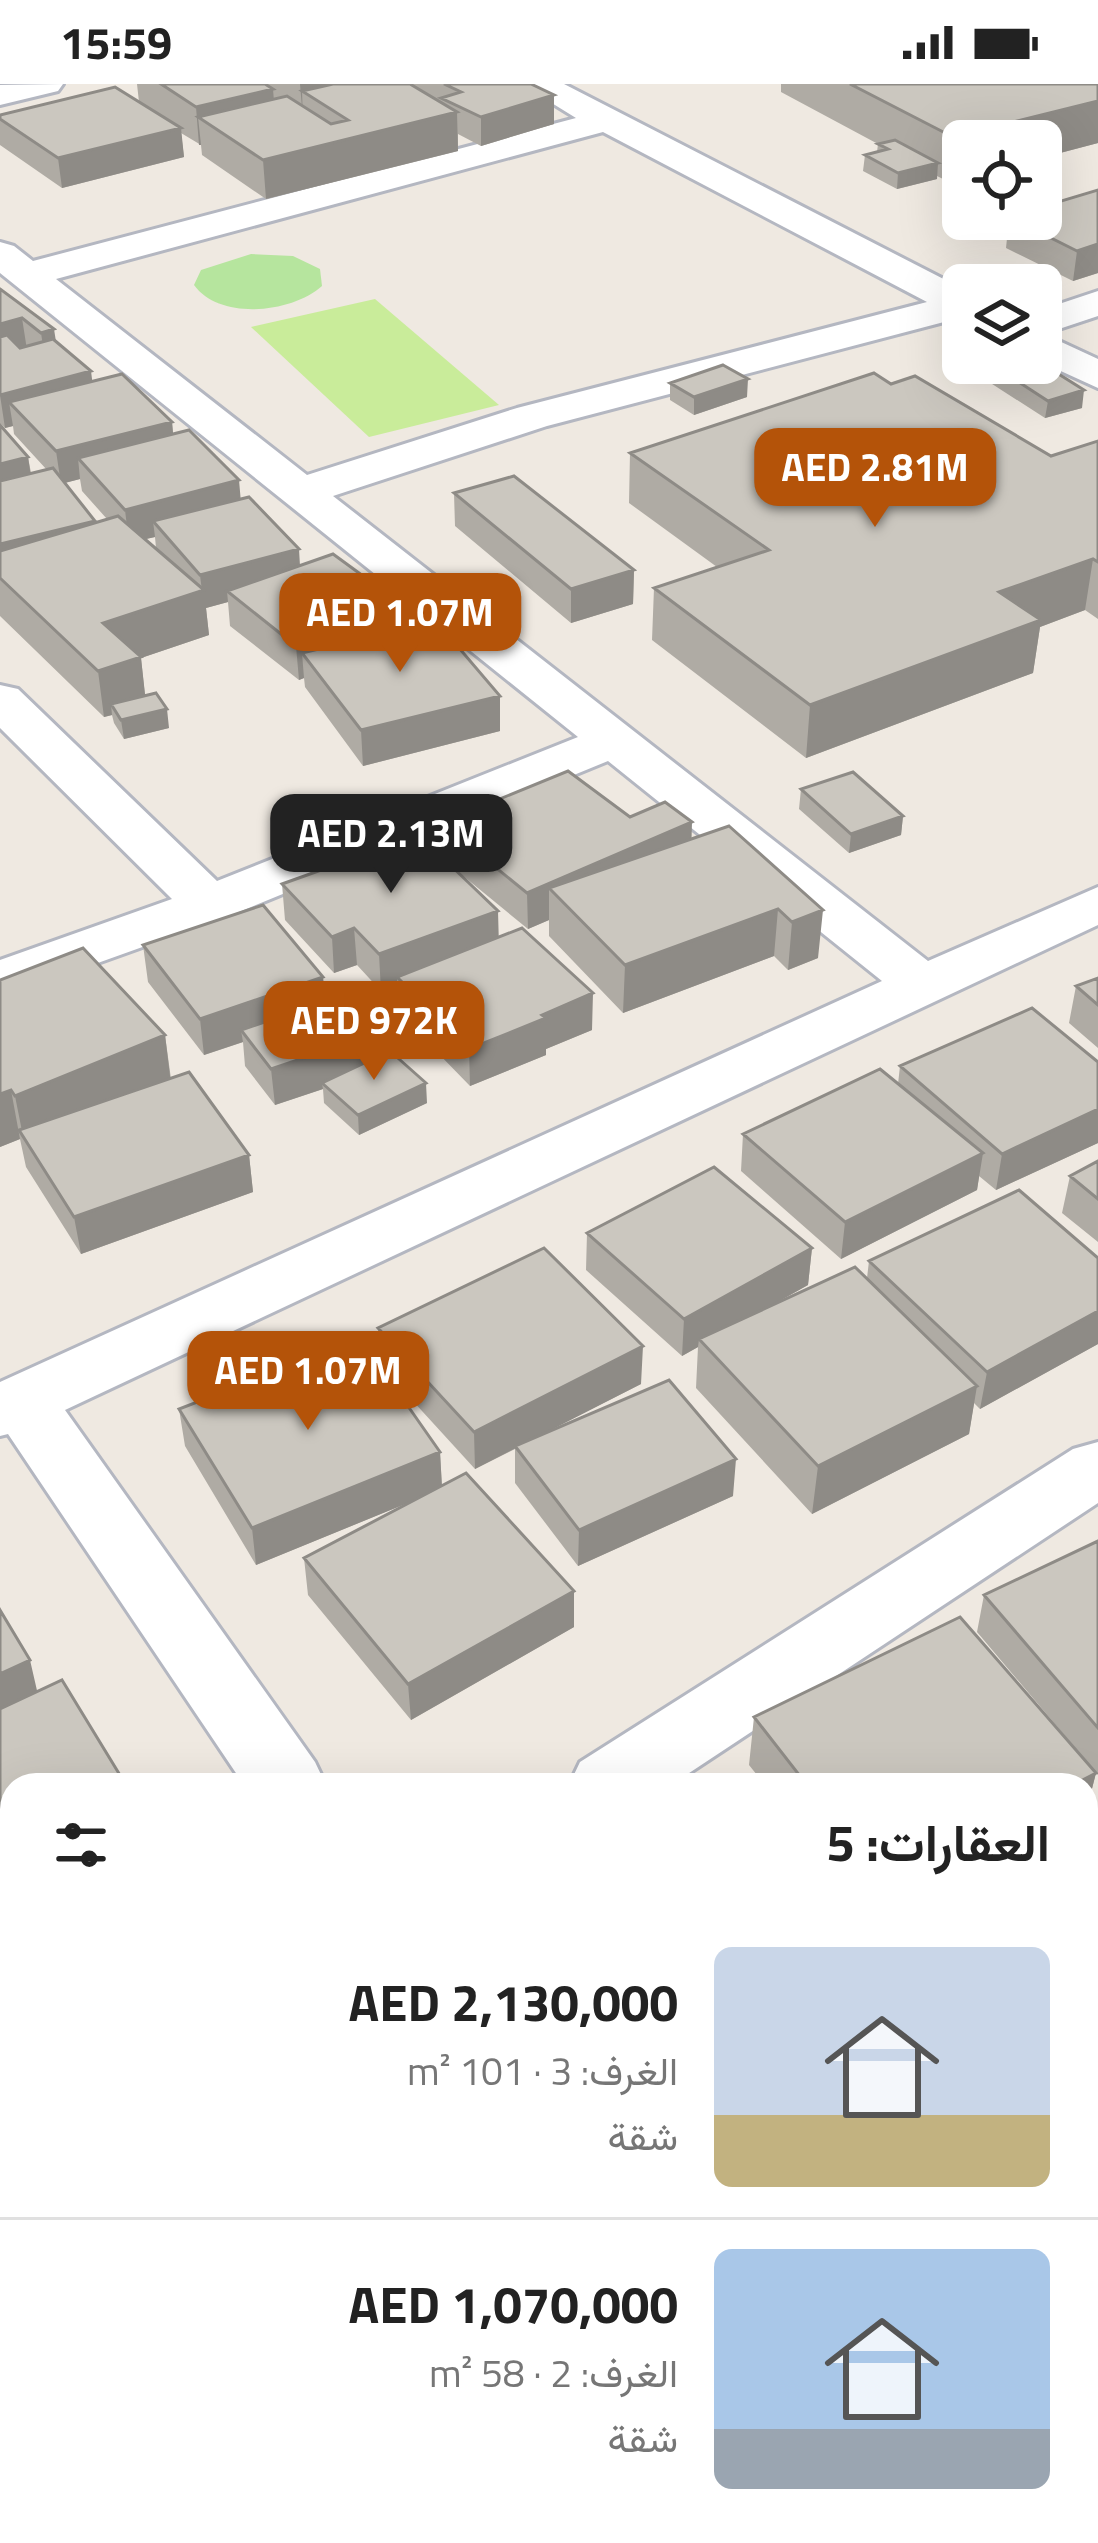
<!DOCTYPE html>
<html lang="ar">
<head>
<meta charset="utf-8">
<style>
	:root { --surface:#fff; --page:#f2f2f2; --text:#222; --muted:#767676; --line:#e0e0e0; --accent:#b45309 }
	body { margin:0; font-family:"Titillium Web",Vazirmatn,sans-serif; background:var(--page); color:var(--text); direction:rtl; height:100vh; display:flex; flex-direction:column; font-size:45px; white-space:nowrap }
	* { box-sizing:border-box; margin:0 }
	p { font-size:39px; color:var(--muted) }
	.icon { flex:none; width:66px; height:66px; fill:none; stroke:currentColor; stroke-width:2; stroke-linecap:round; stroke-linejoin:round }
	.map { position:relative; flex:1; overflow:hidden; direction:ltr }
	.panel { position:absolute; left:0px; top:1689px; width:1098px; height:771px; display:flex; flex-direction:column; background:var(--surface); border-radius:36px 36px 0 0; box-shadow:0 12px 48px #0002; direction:rtl }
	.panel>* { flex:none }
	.buttons { position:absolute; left:942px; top:36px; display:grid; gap:24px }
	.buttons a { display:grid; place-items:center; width:120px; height:120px; border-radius:18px; background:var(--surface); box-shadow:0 12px 48px #0002; font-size:60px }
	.price { position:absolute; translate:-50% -102px; padding:0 27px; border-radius:24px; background:var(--accent); color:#fff; font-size:39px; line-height:78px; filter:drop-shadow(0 3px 6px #0008) }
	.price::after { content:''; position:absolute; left:50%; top:72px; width:36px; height:27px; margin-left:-18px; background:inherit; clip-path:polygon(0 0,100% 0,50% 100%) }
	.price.active { background:#222; color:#fff }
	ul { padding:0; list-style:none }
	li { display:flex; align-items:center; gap:36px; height:300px; padding:0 48px }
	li+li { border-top:3px solid var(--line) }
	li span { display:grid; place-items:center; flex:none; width:336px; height:240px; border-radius:18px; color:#555 }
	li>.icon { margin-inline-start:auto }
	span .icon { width:144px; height:144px; fill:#fffc; stroke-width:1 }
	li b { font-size:51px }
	h2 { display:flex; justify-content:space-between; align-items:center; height:144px; padding:0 48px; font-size:51px }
	.status { display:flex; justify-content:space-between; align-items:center; height:84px; padding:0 60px; background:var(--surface); direction:ltr }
	.status svg { height:33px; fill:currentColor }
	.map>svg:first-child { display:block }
	.green { fill:#b6e59e }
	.pitch { fill:#c9ec9a }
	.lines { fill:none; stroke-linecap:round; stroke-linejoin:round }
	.street-casing { stroke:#b4b7c1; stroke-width:6 }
	.street { fill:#fff; fill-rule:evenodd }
	.wall { fill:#afaba4; fill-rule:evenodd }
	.shaded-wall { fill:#8e8b86 }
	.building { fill:#cbc7bf; stroke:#8e8b86; stroke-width:3 }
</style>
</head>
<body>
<div class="status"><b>15:59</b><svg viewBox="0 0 49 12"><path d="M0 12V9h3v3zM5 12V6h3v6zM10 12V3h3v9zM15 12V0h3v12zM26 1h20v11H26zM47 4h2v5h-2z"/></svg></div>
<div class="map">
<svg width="1098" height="2459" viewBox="0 0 1098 2459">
	<rect width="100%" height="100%" fill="#efe9e1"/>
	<!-- green -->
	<path class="green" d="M 251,170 L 293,172 L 320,185 L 322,202 C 292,229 220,237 194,201 L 201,186 Z"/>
	<!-- pitch -->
	<path class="pitch" d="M 375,215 L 499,321 L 369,353 L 251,243 Z"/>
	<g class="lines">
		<!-- street casing -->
		<g class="street-casing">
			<path id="street" d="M 63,0 L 58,7 L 0,21 L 0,1 Z
				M 521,0 L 564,0 L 963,205 L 963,233 L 547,342 L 333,412 L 928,877 L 1098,803 L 1098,841 L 65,1326 L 315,1678 L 326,1701 L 244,1701 L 8,1350 L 0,1352 L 0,1298 L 882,897 L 608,677 L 229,832 L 0,914 L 0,876 L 172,815 L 0,644 L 0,601 L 18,605 L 217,797 L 578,653 L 0,189 L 0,158 L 14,162 L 33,177 L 576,34 ZM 603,48 L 927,218 L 517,324 L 307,391 L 56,195 Z
				M 1098,207 L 1098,232 L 1044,250 L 1098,275 L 1098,304 L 1041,278 L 1041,226 Z
				M 1098,1358 L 1098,1419 L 671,1701 L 569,1701 L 580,1678 L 1073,1365 Z
				M 1098,2227 L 1098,2325 L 1086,2330 L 1086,2232 Z
				M 821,2448 L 928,2448 L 923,2459 L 816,2459 Z"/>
		</g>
		<!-- street -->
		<use href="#street" class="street"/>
	</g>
	<!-- wall -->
	<path class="wall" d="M 137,0 L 531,0 L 554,11 L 554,40 L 481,62 L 458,50 L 458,67 L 266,115 L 202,71 L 201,61 L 181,49 L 184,73 L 62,104 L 0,61 L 0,31 L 139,18 Z
		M 781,0 L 1098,0 L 1098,59 L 1041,74 L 1041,57 L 949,98 L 937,92 L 937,95 L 897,105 L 863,87 L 865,71 L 877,68 L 878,60 L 781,8 Z
		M 1098,106 L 1098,189 L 1073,197 L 1006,164 L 1009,135 L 1041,135 Z
		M 0,205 L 56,258 L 92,298 L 172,338 L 173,350 L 241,415 L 300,482 L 385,508 L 422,516 L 423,540 L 500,612 L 500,647 L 363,682 L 305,603 L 304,594 L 299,596 L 230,542 L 228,518 L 206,524 L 209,551 L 141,574 L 145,612 L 169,644 L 124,655 L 114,639 L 112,631 L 104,633 L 0,532 L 0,341 L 28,373 L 31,389 L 47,386 L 14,350 L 13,342 L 5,344 L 0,339 ZM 80,395 L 82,407 L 107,435 L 95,439 L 64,399 ZM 155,453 L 156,464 L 145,455 Z
		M 980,279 L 1041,279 L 1082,324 L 1045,334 L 989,298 L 990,293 L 979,288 Z
		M 670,299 L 747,313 L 694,331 L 670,316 Z
		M 891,300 L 1051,372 L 1098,357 L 1098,535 L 1085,526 L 1040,543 L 1033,589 L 806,674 L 652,556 L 654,504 L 717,483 L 629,419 L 630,369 Z
		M 454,409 L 634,486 L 633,520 L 571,539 L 455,442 Z
		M 801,705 L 903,732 L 901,751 L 849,769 L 799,725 Z
		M 630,733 L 691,755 L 729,742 L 818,874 L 788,886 L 774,872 L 623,929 L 549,852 L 549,836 L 528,845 L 451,782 L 498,853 L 592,946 L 546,965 L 546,971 L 470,1002 L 399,929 L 397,901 L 381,907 L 357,881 L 334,889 L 285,836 L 282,800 L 442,773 L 441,739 Z
		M 143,861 L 323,893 L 325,918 L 382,971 L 427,1019 L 359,1051 L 324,1019 L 323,1005 L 275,1021 L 245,982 L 243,958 L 204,971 L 148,898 Z
		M 1098,894 L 1098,964 L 1069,939 L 1076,902 Z
		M 0,896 L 165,951 L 171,995 L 249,1071 L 253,1108 L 81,1170 L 26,1083 L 20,1055 L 0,1063 Z
		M 1098,978 L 1098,1059 L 996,1106 L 979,1092 L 977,1106 L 841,1175 L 741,1087 L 743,1050 L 898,1000 L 900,982 Z
		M 1098,1077 L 1098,1158 L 1062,1129 L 1070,1092 Z
		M 587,1149 L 812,1164 L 808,1201 L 774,1220 L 867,1194 L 869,1177 L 1098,1174 L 1098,1260 L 980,1325 L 974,1319 L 969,1350 L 812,1430 L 696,1304 L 698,1263 L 682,1272 L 586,1186 Z
		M 378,1244 L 641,1300 L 550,1346 L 733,1412 L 578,1482 L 515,1399 L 515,1365 L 475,1385 L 380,1281 Z
		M 179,1325 L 440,1368 L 442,1402 L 574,1507 L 574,1543 L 411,1636 L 308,1511 L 304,1474 L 417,1415 L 256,1481 L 185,1362 Z
		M 1098,1457 L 1098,1691 L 1096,1689 L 1086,1728 L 1086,1701 L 765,1701 L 749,1681 L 754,1633 L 1088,1679 L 977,1548 L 984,1511 Z
		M 12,1886 L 12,1950 L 7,1942 L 0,1919 L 0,1893 Z
		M 301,2448 L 625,2448 L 632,2459 L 307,2459 Z"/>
	<!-- shaded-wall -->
	<path class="shaded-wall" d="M 300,0 L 377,0 L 302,7 L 303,36 Z
		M 273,5 L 276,43 L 198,33 L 201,61 L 199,61 L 196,23 Z
		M 554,11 L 554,40 L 481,62 L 481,33 Z
		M 1098,17 L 1098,59 L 1041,74 L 1041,57 L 963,57 L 963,94 L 949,98 L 953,53 Z
		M 457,28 L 458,67 L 266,115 L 263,76 Z
		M 181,44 L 184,73 L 62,104 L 58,74 Z
		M 938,79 L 937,95 L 897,105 L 898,89 Z
		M 1098,160 L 1098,189 L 1073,197 L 1077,167 Z
		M 22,234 L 27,266 L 0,274 L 0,240 Z
		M 54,245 L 59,277 L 46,281 L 41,249 Z
		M 91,287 L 95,319 L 9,318 L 13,342 L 5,344 L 0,311 Z
		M 748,295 L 747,313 L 694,331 L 694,313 Z
		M 1084,306 L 1082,324 L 1045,334 L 1048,317 Z
		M 172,338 L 175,371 L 78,374 L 80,395 L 61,400 L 56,367 Z
		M 28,373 L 33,406 L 0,414 L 0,380 Z
		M 239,396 L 242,430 L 153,437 L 155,453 L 129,459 L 125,426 Z
		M 95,437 L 0,485 L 0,460 Z
		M 299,465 L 301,499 L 227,507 L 228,518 L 206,524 L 209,551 L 141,574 L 146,619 L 111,620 L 112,631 L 104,633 L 98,587 L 103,539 L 202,507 L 200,491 Z
		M 1093,475 L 1085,526 L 1040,543 L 1033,589 L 806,674 L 810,621 L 999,508 Z
		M 634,486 L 633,520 L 571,539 L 571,505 Z
		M 422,516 L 423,550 L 302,569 L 304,594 L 299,596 L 296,562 Z
		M 500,612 L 500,647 L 363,682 L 361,646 Z
		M 167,625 L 169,644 L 124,655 L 121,636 Z
		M 903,732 L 901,751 L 849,769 L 851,750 Z
		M 692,738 L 691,774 L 549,804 L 549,836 L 528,845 L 527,809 Z
		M 778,825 L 774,872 L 623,929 L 625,881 Z
		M 823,826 L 818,874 L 788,886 L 792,838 Z
		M 498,827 L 499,863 L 397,893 L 397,901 L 381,907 L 379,870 Z
		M 354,844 L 357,881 L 334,889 L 332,853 Z
		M 323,893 L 326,929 L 241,946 L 243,958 L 204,971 L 200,935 Z
		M 593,909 L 592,946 L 546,965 L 546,971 L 470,1002 L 469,965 L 542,931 Z
		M 381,948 L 383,984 L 322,999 L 323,1005 L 275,1021 L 271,985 Z
		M 165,951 L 171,1000 L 23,1052 L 15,1012 Z
		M 426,999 L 427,1019 L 359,1051 L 358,1031 Z
		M 11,1006 L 20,1055 L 0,1063 L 0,1010 Z
		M 1098,1025 L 1098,1059 L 996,1106 L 1002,1070 Z
		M 983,1069 L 977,1106 L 841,1175 L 845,1138 Z
		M 249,1071 L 253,1108 L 81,1170 L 74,1133 Z
		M 812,1164 L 808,1201 L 703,1260 L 699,1255 L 698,1263 L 682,1272 L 684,1235 Z
		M 1098,1227 L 1098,1260 L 980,1325 L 987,1288 Z
		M 643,1262 L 641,1300 L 475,1385 L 474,1348 Z
		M 977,1302 L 969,1350 L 812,1430 L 818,1382 Z
		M 440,1368 L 442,1405 L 256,1481 L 252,1444 Z
		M 736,1375 L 733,1412 L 578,1482 L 579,1446 Z
		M 574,1507 L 574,1543 L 411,1636 L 408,1600 Z
		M 30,1576 L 41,1624 L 0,1643 L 0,1590 Z
		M 1096,1689 L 1086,1728 L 1086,1701 L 1073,1701 Z
		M 12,1831 L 12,1884 L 0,1890 L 0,1837 Z
		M 1098,2003 L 1098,2039 L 1086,2046 L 1086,2018 L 1089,2009 Z
		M 12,2129 L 12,2180 L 0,2187 L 0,2136 Z
		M 75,2448 L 148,2448 L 131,2459 L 58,2459 Z"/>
	<!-- building -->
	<path class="building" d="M 161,0 L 265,0 L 273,5 L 196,23 Z
		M 333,0 L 410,0 L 457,28 L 263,76 L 198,33 L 287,12 L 331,40 L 348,36 L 302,7 Z
		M 444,0 L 531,0 L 554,11 L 481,33 L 441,14 L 461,8 Z
		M 850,0 L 1098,0 L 1098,17 L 953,53 Z
		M 115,3 L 181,44 L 58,74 L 0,35 L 0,31 Z
		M 895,56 L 938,79 L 898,89 L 865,71 L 888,65 L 878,60 Z
		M 1098,106 L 1098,160 L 1077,167 L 1013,135 L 1041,135 L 1041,123 Z
		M 0,205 L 54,245 L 41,249 L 22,234 L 0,240 Z
		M 7,251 L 20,264 L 53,255 L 91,287 L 0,311 L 0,253 Z
		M 996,279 L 1041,279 L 1084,306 L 1048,317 L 991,280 Z
		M 723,281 L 748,295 L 694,313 L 670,299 Z
		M 874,289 L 891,300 L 915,292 L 1051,372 L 1098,357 L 1098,478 L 1093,475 L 999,508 L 1041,536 L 810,621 L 654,504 L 769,466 L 630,369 Z
		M 122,290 L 172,338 L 56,367 L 9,318 Z
		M 0,341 L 28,373 L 0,380 Z
		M 189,346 L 239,396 L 125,426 L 78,374 Z
		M 53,384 L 95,437 L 0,460 L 0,397 Z
		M 514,392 L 634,486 L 571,505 L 454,409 Z
		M 249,413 L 299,465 L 200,491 L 153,437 Z
		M 118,432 L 204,506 L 103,539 L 141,573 L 98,587 L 0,494 L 0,467 Z
		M 333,470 L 385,508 L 402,502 L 422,516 L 296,562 L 227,507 Z
		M 436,537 L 500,612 L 361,646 L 302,569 Z
		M 156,609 L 167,625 L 121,636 L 111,620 Z
		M 568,687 L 630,733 L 665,718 L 692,738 L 527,809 L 441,739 Z
		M 853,688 L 903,732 L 851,750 L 801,705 Z
		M 729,742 L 823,826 L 792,838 L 778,825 L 625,881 L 549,804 Z
		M 419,751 L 498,827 L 379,870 L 354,844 L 332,853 L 282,800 Z
		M 263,821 L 323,893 L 200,935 L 143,861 Z
		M 522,844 L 593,909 L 542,931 L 546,934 L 469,965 L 397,893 Z
		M 83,864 L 165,951 L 15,1012 L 11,1006 L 0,1010 L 0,896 Z
		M 1098,894 L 1098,921 L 1076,902 Z
		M 350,909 L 381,948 L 271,985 L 241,946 Z
		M 1032,924 L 1098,978 L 1098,1025 L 1002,1070 L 900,982 Z
		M 390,967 L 426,999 L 358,1031 L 322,999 Z
		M 880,985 L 983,1069 L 845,1138 L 743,1050 Z
		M 189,988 L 249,1071 L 74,1133 L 19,1046 Z
		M 1098,1077 L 1098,1115 L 1070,1092 Z
		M 714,1083 L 812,1164 L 684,1235 L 587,1149 Z
		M 1019,1106 L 1098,1174 L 1098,1227 L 987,1288 L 869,1177 Z
		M 544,1164 L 643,1262 L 474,1348 L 378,1244 Z
		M 855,1183 L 977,1302 L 818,1382 L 699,1255 Z
		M 361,1255 L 440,1368 L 252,1444 L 179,1325 Z
		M 669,1296 L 736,1375 L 579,1446 L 515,1362 Z
		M 466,1389 L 574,1507 L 408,1600 L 304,1474 Z
		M 1098,1457 L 1098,1644 L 984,1511 Z
		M 0,1526 L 30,1576 L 0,1590 Z
		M 960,1533 L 1096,1689 L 1073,1701 L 807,1701 L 754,1633 Z
		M 62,1596 L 126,1701 L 12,1701 L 12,1831 L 0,1837 L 0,1625 Z
		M 1098,1746 L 1098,2003 L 1089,2009 L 1086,2005 L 1086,1753 Z
		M 12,1886 L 12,1926 L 0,1907 L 0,1893 Z
		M 0,2027 L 12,2048 L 12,2129 L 0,2136 Z
		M 12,2187 L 12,2448 L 75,2448 L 58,2459 L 0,2459 L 0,2194 Z
		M 226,2448 L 237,2448 L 243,2459 L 209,2459 Z
		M 315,2448 L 625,2448 L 632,2459 L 321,2459 Z"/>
</svg>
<div class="buttons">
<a><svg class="icon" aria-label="locate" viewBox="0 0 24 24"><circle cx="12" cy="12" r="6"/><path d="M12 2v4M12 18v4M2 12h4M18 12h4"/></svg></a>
<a><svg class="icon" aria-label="layers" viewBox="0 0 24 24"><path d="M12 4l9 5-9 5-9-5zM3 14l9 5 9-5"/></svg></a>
</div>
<b class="price" style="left:875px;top:446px">AED 2.81M</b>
<b class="price" style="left:400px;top:591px">AED 1.07M</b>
<b class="price active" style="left:391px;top:812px">AED 2.13M</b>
<b class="price" style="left:374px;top:999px">AED 972K</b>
<b class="price" style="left:308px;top:1349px">AED 1.07M</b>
<section class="panel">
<h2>العقارات: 5<svg class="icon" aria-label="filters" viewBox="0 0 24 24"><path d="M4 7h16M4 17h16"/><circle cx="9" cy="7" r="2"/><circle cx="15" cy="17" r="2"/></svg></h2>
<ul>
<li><span style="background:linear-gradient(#c9d6e8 70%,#c2b280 0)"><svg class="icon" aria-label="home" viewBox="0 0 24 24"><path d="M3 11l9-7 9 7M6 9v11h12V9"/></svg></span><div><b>AED 2,130,000</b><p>الغرف: 3 · 101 m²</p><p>شقة</p></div></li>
<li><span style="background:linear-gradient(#a9c7e8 75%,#9aa5b1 0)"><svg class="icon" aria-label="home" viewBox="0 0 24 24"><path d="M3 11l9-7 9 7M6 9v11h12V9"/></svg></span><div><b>AED 1,070,000</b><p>الغرف: 2 · 58 m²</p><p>شقة</p></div></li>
</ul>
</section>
</div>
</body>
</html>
